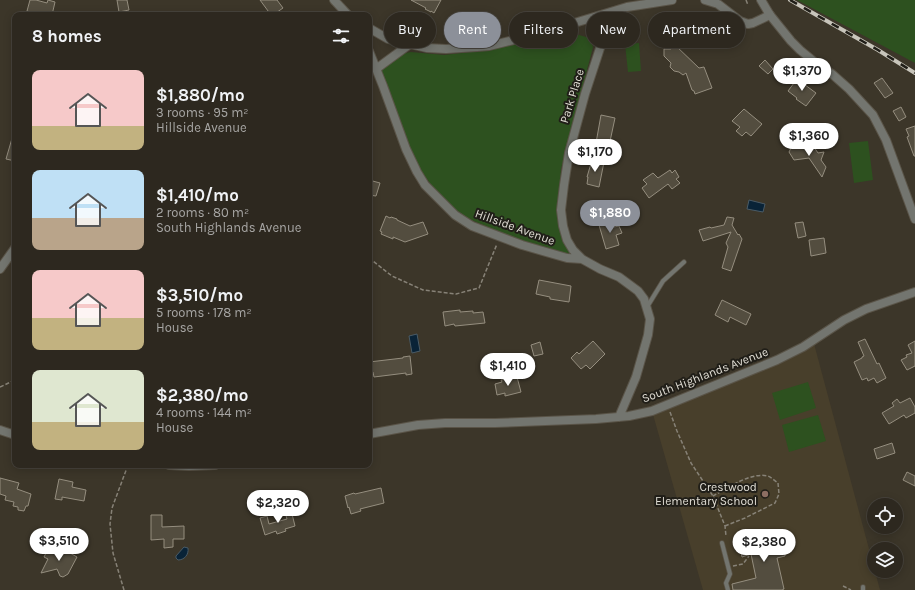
<!DOCTYPE html>
<html lang="en">
<head>
<meta charset="utf-8">
<style>
	:root { --surface:#2d281f; --page:#353028; --text:#f1f3f6; --muted:#a7a6a4; --line:#48443d; --accent:#8c9099 }
	body { margin:0; font-family:Karla,sans-serif; background:var(--page); color:var(--text); height:100vh; display:flex; flex-direction:column; font-size:15px; white-space:nowrap }
	* { box-sizing:border-box; margin:0 }
	p { font-size:13px; color:var(--muted) }
	.icon { flex:none; width:22px; height:22px; fill:none; stroke:currentColor; stroke-width:2; stroke-linecap:round; stroke-linejoin:round }
	.map { position:relative; flex:1; overflow:hidden }
	.panel { position:absolute; left:12px; top:12px; width:360px; height:456px; display:flex; flex-direction:column; background:var(--surface); border-radius:8px; box-shadow:0 2px 10px #0003,0 0 0 1px var(--line) }
	.panel>* { flex:none }
	.guide { position:absolute; left:384px; top:12px; width:380px; height:36px; display:flex; gap:8px }
	.buttons { position:absolute; left:867px; top:498px; display:grid; gap:8px }
	.buttons a { display:grid; place-items:center; width:36px; height:36px; border-radius:50%; background:var(--surface); box-shadow:0 2px 10px #0003,0 0 0 1px var(--line); font-size:20px }
	.price { position:absolute; translate:-50% -34px; padding:0 9px; border-radius:14px; background:#fff; color:#222; font-size:13px; line-height:26px; filter:drop-shadow(0 1px 2px #0008) }
	.price::after { content:''; position:absolute; left:50%; top:24px; width:12px; height:9px; margin-left:-6px; background:inherit; clip-path:polygon(0 0,100% 0,50% 100%) }
	.price.on { background:var(--accent); color:#fff }
	ul { padding:0; list-style:none }
	li { display:flex; align-items:center; gap:12px; height:100px; padding:0 20px }
	li span { display:grid; place-items:center; flex:none; width:112px; height:80px; border-radius:8px; color:#555 }
	li>.icon { margin-inline-start:auto }
	span .icon { width:48px; height:48px; fill:#fffc; stroke-width:1 }
	li b { font-size:17px }
	h2 { display:flex; justify-content:space-between; align-items:center; height:48px; padding:0 20px; font-size:17px }
	.pill { padding:0 14px; border-radius:18px; background:var(--surface); box-shadow:0 2px 10px #0003,0 0 0 1px var(--line); font-size:14px; line-height:36px }
	.pill.on { background:var(--accent); color:#fff }
	.map>svg:first-child { display:block }
	.built { fill:#483f2b }
	.green { fill:#2d511f }
	.water { fill:#092337; stroke:#4a5b66 }
	.building { fill:#534d3f; stroke:#958e7f }
	.lines { fill:none; stroke-linecap:round; stroke-linejoin:round }
	.service-casing { stroke:#5a5448; stroke-width:5.5 }
	.minor-casing { stroke:#5a5448; stroke-width:10 }
	.tertiary-casing { stroke:#5a5448; stroke-width:10 }
	.path { stroke:#878277; stroke-width:1.5; stroke-dasharray:4 2; stroke-linecap:butt }
	.service { stroke:#73756f; stroke-width:4 }
	.minor { stroke:#73756f; stroke-width:8 }
	.tertiary { stroke:#73756f; stroke-width:8 }
	.rail-casing { stroke:#c8c5bb; stroke-width:4 }
	.rail { stroke:#201e18; stroke-width:2.5; stroke-dasharray:8; stroke-linecap:butt }
	.education-dot { fill:#8d6e63; stroke:#201e18; stroke-width:1.5 }
	.labels { text-anchor:middle; stroke-width:4; stroke-linejoin:round; paint-order:stroke }
	.street-label { font-size:12px; fill:#e0ddd4; stroke:#201e18 }
	.poi-label { font-size:12px; fill:#e0ddd4; stroke:#201e18; text-anchor:end }
</style>
</head>
<body>
<div class="map">
<svg width="915" height="590" viewBox="0 0 915 590">
	<rect width="100%" height="100%" fill="#3c3629"/>
	<!-- built -->
	<path class="built" d="M 813,340 L 880,590 L 703,590 L 652,411 Z"/>
	<!-- green -->
	<path class="green" d="M 797,0 L 915,0 L 915,63 Z
		M 579,35 L 590,38 L 593,47 L 561,169 L 558,221 L 563,240 L 574,255 L 551,250 L 514,239 L 456,213 L 437,193 L 421,171 L 409,150 L 382,73 L 382,69 L 401,54 L 411,52 L 444,55 L 489,50 L 526,41 L 558,36 Z
		M 639,43 L 641,71 L 628,72 L 625,44 Z
		M 868,141 L 873,180 L 854,183 L 849,143 Z
		M 808,382 L 816,408 L 780,420 L 772,393 Z
		M 818,415 L 826,441 L 789,452 L 782,425 Z"/>
	<!-- water -->
	<path class="water" d="M 749,200 L 765,204 L 763,212 L 747,209 Z
		M 417,334 L 420,351 L 412,353 L 409,336 Z
		M 184,547 L 188,548 C 189,555 184,560 178,560 L 176,558 L 176,556 Z"/>
	<!-- building -->
	<path class="building" d="M 30,0 L 36,0 L 47,3 L 48,0 L 55,2 L 52,15 L 41,15 L 27,11 Z
		M 117,0 L 127,0 L 129,10 L 119,12 Z
		M 260,0 L 277,0 L 283,8 L 273,15 L 271,15 Z
		M 411,0 L 441,0 L 434,13 L 431,11 L 431,12 L 425,9 L 426,8 Z
		M 675,45 L 699,68 L 704,67 L 712,88 L 695,94 L 694,91 L 692,90 L 686,73 L 683,75 L 679,72 L 674,71 L 670,67 L 671,63 L 664,56 L 664,49 L 671,49 Z
		M 765,60 L 773,69 L 768,74 L 759,66 Z
		M 882,78 L 893,93 L 885,98 L 874,83 Z
		M 797,79 L 816,93 L 806,106 L 796,99 L 797,98 L 788,91 Z
		M 901,107 L 906,117 L 899,121 L 893,111 Z
		M 744,109 L 762,124 L 751,136 L 746,132 L 742,136 L 736,131 L 740,127 L 732,121 Z
		M 601,115 L 615,118 L 609,146 L 596,143 Z
		M 915,126 L 915,156 L 914,156 L 907,137 L 909,136 L 906,129 Z
		M 13,135 L 15,135 L 15,161 L 6,159 Z
		M 814,147 L 818,153 L 824,152 L 821,160 L 826,167 L 822,177 L 809,158 L 794,160 L 789,152 L 791,148 Z
		M 592,160 L 604,162 L 599,187 L 587,184 L 588,177 L 587,177 Z
		M 670,170 L 672,173 L 675,170 L 679,177 L 676,179 L 680,183 L 672,189 L 668,184 L 649,198 L 642,188 L 647,184 L 643,180 L 653,173 L 658,178 Z
		M 369,180 L 380,183 L 376,196 L 369,195 Z
		M 386,216 L 390,218 L 391,217 L 397,219 L 397,220 L 410,226 L 423,222 L 428,234 L 405,242 L 393,237 L 393,239 L 381,234 L 382,232 L 380,231 Z
		M 727,217 L 734,218 L 732,225 L 738,235 L 739,234 L 742,239 L 731,271 L 722,268 L 728,247 L 726,243 L 731,232 L 703,241 L 699,230 L 710,227 L 711,228 L 724,225 Z
		M 612,221 L 614,227 L 619,226 L 622,233 L 616,235 L 619,245 L 606,249 L 599,225 Z
		M 803,222 L 806,236 L 798,238 L 795,223 Z
		M 824,238 L 826,253 L 811,256 L 809,240 Z
		M 539,280 L 571,286 L 569,302 L 550,299 L 550,297 L 536,294 Z
		M 722,300 L 751,314 L 746,325 L 730,317 L 728,322 L 715,315 Z
		M 460,310 L 460,312 L 473,311 L 473,313 L 483,312 L 485,323 L 455,326 L 454,324 L 445,326 L 443,312 Z
		M 865,339 L 877,364 L 879,363 L 886,378 L 877,383 L 874,378 L 868,381 L 867,378 L 862,380 L 854,362 L 862,358 L 862,357 L 864,356 L 858,342 Z
		M 593,341 L 605,354 L 590,369 L 586,365 L 581,369 L 571,358 L 577,352 L 579,354 Z
		M 915,341 L 915,366 L 907,370 L 901,360 L 907,357 L 906,355 L 912,353 L 908,345 Z
		M 540,342 L 543,354 L 534,356 L 531,345 Z
		M 410,356 L 412,374 L 406,375 L 406,373 L 374,377 L 373,372 L 371,372 L 371,370 L 369,370 L 369,362 L 403,358 L 403,357 Z
		M 517,377 L 521,392 L 505,396 L 505,393 L 497,395 L 495,384 L 502,382 L 501,380 Z
		M 910,398 L 915,407 L 915,413 L 906,418 L 904,415 L 889,424 L 882,413 L 894,406 L 892,403 L 897,399 L 900,403 Z
		M 892,443 L 895,453 L 877,459 L 874,449 Z
		M 907,472 L 915,476 L 915,486 L 903,480 Z
		M 0,478 L 19,483 L 17,489 L 31,494 L 28,506 L 26,506 L 24,511 L 18,510 L 18,507 L 13,506 L 14,502 L 5,500 L 6,496 L 0,494 Z
		M 59,479 L 73,482 L 72,487 L 86,490 L 84,501 L 62,497 L 62,500 L 55,499 Z
		M 381,488 L 384,503 L 360,509 L 361,511 L 351,514 L 349,507 L 348,508 L 345,496 L 354,493 L 355,494 Z
		M 291,510 L 295,526 L 285,529 L 286,531 L 277,534 L 276,531 L 265,535 L 260,518 L 267,516 L 269,524 L 287,519 L 285,512 Z
		M 151,515 L 162,515 L 162,527 L 184,526 L 184,539 L 173,539 L 173,547 L 164,548 L 164,539 L 151,540 Z
		M 768,531 L 770,531 L 776,535 L 780,534 L 785,553 L 785,556 L 777,558 L 784,589 L 783,589 L 783,590 L 733,590 L 732,584 L 756,578 L 751,554 L 742,557 L 739,544 L 762,538 L 764,533 Z
		M 49,547 L 61,554 L 63,549 L 77,557 L 68,574 L 63,577 L 60,576 L 57,569 L 41,573 L 48,559 L 44,557 Z"/>
	<g class="lines">
		<!-- service casing -->
		<g class="service-casing">
			<path id="service" d="M 647,307 L 663,281 L 684,262
				M 722,543 L 730,574 L 726,583 L 728,590
				M 863,587 L 863,590"/>
		</g>
		<!-- minor casing -->
		<g class="minor-casing">
			<path id="minor" d="M 334,0 L 348,15
				M 705,0 L 718,4 L 740,21 L 748,24 L 753,23 L 770,15
				M 588,19 L 596,31 L 603,39
				M 369,28 L 388,39 L 427,48 L 446,49 L 477,47 L 489,46 L 535,35 L 627,7 L 672,0
				M 369,51 L 383,86 L 406,149 L 417,172 L 425,185 L 455,215 L 472,226 L 522,245 L 567,258 L 582,259 L 600,269 L 619,277 L 638,291 L 644,299 L 650,319 L 648,335 L 636,377 L 619,417
				M 376,69 L 410,44
				M 582,259 L 573,250 L 567,240 L 563,226 L 561,210 L 564,185 L 569,153 L 585,94 L 603,39 L 620,10
				M 0,269 L 15,248
				M 0,430 L 15,435
				M 369,434 L 418,425 L 445,423 L 495,423 L 596,419 L 629,416 L 652,411 L 777,360 L 803,347 L 844,320 L 866,309 L 915,292
				M 169,465 L 189,466 L 215,465"/>
		</g>
		<!-- tertiary casing -->
		<g class="tertiary-casing">
			<path id="tertiary" d="M 761,0 L 770,15 L 791,41 L 800,50 L 817,64 L 832,74 L 849,89 L 873,115 L 886,140 L 915,219"/>
		</g>
		<!-- path -->
		<path class="path" d="M 746,0 L 748,5
			M 369,258 L 392,276 L 423,290 L 456,294 L 479,288 L 497,244
			M 0,387 L 15,380
			M 670,412 L 677,431 L 691,463 L 713,496 L 725,526 L 726,536
			M 713,496 C 728,488 750,472 768,476 C 771,477 775,481 778,483 L 779,494 L 775,503 L 745,518 L 725,526
			M 733,566 L 743,564 L 749,556
			M 843,586 L 851,590
			M 124,590 L 113,553 L 110,524 L 112,508 L 128,465"/>
		<!-- service -->
		<use href="#service" class="service"/>
		<!-- minor -->
		<use href="#minor" class="minor"/>
		<!-- tertiary -->
		<use href="#tertiary" class="tertiary"/>
		<!-- rail casing -->
		<g class="rail-casing">
			<path id="rail" d="M 790,0 L 878,50 L 915,73"/>
		</g>
		<!-- rail -->
		<use href="#rail" class="rail"/>
	</g>
	<!-- markers -->
	<circle class="education-dot" cx="765" cy="494" r="4"/>
	<g class="labels">
		<!-- street labels -->
		<g class="street-label">
			<text transform="translate(572 96) rotate(-73)" y="4">Park Place</text>
			<text transform="translate(515 227) rotate(20)" y="4">Hillside Avenue</text>
			<text transform="translate(705 375) rotate(-21)" y="4">South Highlands Avenue</text>
		</g>
		<!-- poi labels -->
		<g class="poi-label">
			<text x="757" y="491">Crestwood<tspan x="757" dy="14">Elementary School</tspan></text>
		</g>
	</g>
</svg>
<div class="buttons">
<a><svg class="icon" aria-label="locate" viewBox="0 0 24 24"><circle cx="12" cy="12" r="6"/><path d="M12 2v4M12 18v4M2 12h4M18 12h4"/></svg></a>
<a><svg class="icon" aria-label="layers" viewBox="0 0 24 24"><path d="M12 4l9 5-9 5-9-5zM3 14l9 5 9-5"/></svg></a>
</div>
<b class="price" style="left:802px;top:92px">$1,370</b>
<b class="price" style="left:809px;top:157px">$1,360</b>
<b class="price" style="left:595px;top:173px">$1,170</b>
<b class="price on" style="left:610px;top:234px">$1,880</b>
<b class="price" style="left:508px;top:387px">$1,410</b>
<b class="price" style="left:278px;top:524px">$2,320</b>
<b class="price" style="left:59px;top:562px">$3,510</b>
<b class="price" style="left:764px;top:563px">$2,380</b>
<div class="guide">
<a class="pill">Buy</a>
<a class="pill on">Rent</a>
<a class="pill">Filters</a>
<a class="pill">New</a>
<a class="pill">Apartment</a>
</div>
<section class="panel">
<h2>8 homes<svg class="icon" aria-label="filters" viewBox="0 0 24 24"><path d="M4 7h16M4 17h16"/><circle cx="9" cy="7" r="2"/><circle cx="15" cy="17" r="2"/></svg></h2>
<ul>
<li><span style="background:linear-gradient(#f6c9c9 70%,#c2b280 0)"><svg class="icon" aria-label="home" viewBox="0 0 24 24"><path d="M3 11l9-7 9 7M6 9v11h12V9"/></svg></span><div><b>$1,880/mo</b><p>3 rooms · 95 m²</p><p>Hillside Avenue</p></div></li>
<li><span style="background:linear-gradient(#bfe0f5 60%,#b9a48a 0)"><svg class="icon" aria-label="home" viewBox="0 0 24 24"><path d="M3 11l9-7 9 7M6 9v11h12V9"/></svg></span><div><b>$1,410/mo</b><p>2 rooms · 80 m²</p><p>South Highlands Avenue</p></div></li>
<li><span style="background:linear-gradient(#f6c9c9 60%,#c2b280 0)"><svg class="icon" aria-label="home" viewBox="0 0 24 24"><path d="M3 11l9-7 9 7M6 9v11h12V9"/></svg></span><div><b>$3,510/mo</b><p>5 rooms · 178 m²</p><p>House</p></div></li>
<li><span style="background:linear-gradient(#dfe7d0 65%,#c2b280 0)"><svg class="icon" aria-label="home" viewBox="0 0 24 24"><path d="M3 11l9-7 9 7M6 9v11h12V9"/></svg></span><div><b>$2,380/mo</b><p>4 rooms · 144 m²</p><p>House</p></div></li>
</ul>
</section>
</div>
</body>
</html>
